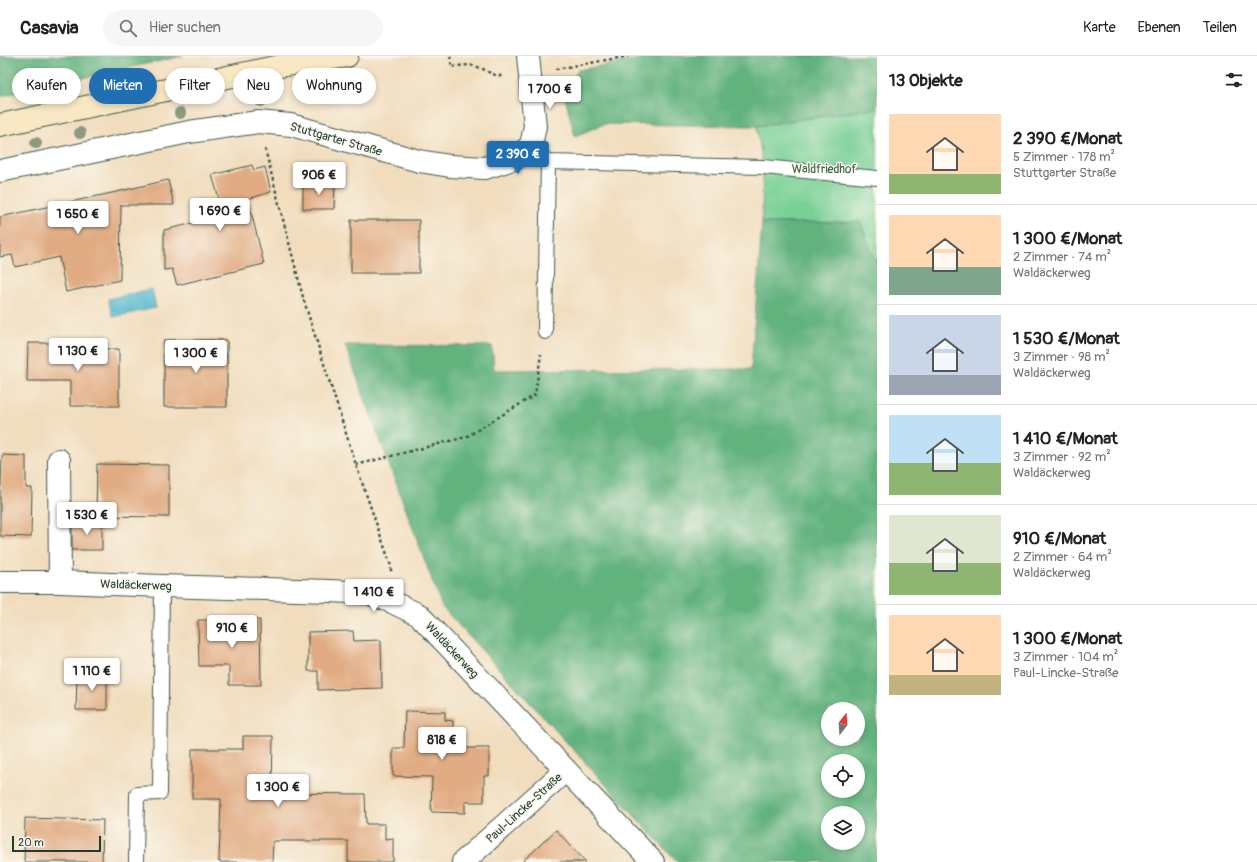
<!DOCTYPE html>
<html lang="de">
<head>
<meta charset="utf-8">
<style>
	:root { --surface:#fff; --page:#f6f6f6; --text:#222; --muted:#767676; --line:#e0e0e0; --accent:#1f6fb2 }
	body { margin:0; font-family:Pangolin,sans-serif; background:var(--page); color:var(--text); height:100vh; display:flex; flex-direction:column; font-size:15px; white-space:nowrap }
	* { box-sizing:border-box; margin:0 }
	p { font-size:13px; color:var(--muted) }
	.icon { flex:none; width:22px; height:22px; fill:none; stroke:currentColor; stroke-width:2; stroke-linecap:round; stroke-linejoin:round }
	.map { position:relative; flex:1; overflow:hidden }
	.side { display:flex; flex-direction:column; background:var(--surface); width:380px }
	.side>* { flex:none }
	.hud { position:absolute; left:12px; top:12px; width:380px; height:36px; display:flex; gap:8px }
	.needle { width:26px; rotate:17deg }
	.fabs { position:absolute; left:821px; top:646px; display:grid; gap:8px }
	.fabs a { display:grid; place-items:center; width:44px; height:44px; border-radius:50%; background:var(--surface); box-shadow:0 2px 6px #0003; font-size:20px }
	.scale { position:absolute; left:12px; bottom:10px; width:89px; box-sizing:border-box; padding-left:4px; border:2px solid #1f3d34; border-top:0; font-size:11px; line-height:14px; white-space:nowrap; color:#1f3d34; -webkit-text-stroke:3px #fbf7ec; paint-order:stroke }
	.price { position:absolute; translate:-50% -34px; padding:0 9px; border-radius:4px; background:#fff; color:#222; font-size:13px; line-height:26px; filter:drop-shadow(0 1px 2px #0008) }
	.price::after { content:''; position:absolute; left:50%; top:24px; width:12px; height:9px; margin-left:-6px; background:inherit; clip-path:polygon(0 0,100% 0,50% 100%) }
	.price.current { background:var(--accent); color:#fff }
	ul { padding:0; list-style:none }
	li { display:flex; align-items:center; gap:12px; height:100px; padding:0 12px }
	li+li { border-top:1px solid var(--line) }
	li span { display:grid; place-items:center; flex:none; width:112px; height:80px; border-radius:0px; color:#555 }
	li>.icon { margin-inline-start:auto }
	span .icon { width:48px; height:48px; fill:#fffc; stroke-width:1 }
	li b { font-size:17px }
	h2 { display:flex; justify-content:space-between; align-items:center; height:48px; padding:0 12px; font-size:17px }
	.pill { padding:0 14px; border-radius:18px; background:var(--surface); box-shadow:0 2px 6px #0003; font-size:14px; line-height:36px }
	.pill.current { background:var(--accent); color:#fff }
	header { display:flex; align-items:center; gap:24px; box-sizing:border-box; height:56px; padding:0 20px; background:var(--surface); border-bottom:1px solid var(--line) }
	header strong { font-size:19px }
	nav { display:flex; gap:22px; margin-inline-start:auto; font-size:14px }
	.search { width:280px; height:36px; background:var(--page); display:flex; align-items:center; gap:10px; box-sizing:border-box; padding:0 14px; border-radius:22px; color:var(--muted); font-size:15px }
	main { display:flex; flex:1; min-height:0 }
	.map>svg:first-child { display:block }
	.green { fill:#78d095; stroke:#4c8664 }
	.forest { fill:#62b27e; stroke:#407859; fill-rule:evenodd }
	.water { fill:#4fb5ce; stroke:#377981 }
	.building { fill:#e1ac83 }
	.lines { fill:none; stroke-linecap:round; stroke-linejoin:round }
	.lane-casing { stroke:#3e5549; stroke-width:16 }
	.street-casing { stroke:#3e5549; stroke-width:24 }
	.secondary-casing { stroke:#3e5549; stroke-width:24 }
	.path { stroke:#3e5549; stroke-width:2.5; stroke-dasharray:3 3; stroke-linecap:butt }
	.lane { stroke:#fff; stroke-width:14 }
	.street { stroke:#fff; stroke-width:22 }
	.secondary { stroke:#f8e8c3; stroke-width:22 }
	.tree { fill:#8a997f }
	.labels { text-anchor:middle; stroke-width:3; stroke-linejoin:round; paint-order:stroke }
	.street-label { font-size:12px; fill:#1f3d34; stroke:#fbf7ec }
	.park-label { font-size:12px; fill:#35624c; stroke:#fbf7ec }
</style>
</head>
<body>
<header>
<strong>Casavia</strong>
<div class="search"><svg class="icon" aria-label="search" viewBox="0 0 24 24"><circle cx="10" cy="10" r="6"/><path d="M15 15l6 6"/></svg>Hier suchen</div>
<nav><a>Karte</a><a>Ebenen</a><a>Teilen</a></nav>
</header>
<main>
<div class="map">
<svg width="877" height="806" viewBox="0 0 877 806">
	<rect width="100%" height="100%" fill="#fbf7ec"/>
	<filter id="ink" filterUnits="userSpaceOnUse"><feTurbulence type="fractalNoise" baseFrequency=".025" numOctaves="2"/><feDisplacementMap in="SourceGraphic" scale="8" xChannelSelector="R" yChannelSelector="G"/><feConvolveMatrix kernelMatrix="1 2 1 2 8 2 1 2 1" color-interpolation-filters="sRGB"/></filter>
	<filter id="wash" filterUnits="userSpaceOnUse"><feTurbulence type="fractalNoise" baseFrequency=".012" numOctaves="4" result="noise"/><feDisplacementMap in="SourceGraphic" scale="16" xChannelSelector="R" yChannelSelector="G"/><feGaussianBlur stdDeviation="0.9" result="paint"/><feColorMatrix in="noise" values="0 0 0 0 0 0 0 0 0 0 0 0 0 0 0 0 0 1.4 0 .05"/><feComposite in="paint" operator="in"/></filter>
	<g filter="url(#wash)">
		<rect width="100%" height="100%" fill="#f1ddbd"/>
		<!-- green -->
		<path class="green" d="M 877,52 L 877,209 L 860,166 L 762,167 L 763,111 L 757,70 Z"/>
		<!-- forest -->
		<path class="forest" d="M 0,0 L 183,0 L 0,40 Z
			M 657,0 L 877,0 L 877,52 L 757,70 L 604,68 L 575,80 L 564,38 L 578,14 Z
			M 860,166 L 877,209 L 877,806 L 677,806 L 442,551 L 345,289 L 492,290 L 494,314 L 751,313 L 762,167 ZM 828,653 L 858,653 L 858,683 L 828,683 ZM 828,705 L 858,705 L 858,735 L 828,735 ZM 828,757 L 858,757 L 858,787 L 828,787 Z"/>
		<!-- water -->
		<path class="water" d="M 152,233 L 156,252 L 113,261 L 108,243 Z"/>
		<g id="blocks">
			<!-- building -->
			<path class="building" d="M 252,109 L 254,114 L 265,111 L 271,136 L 248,143 L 264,208 L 177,229 L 172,213 L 164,214 L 164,174 L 224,160 L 212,119 Z
				M 168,124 L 174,149 L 121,149 L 120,224 L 66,236 L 59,201 L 15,211 L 12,199 L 0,201 L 0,161 L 121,135 Z
				M 303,126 L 335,127 L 334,153 L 303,153 Z
				M 351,164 L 419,164 L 419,217 L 351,217 Z
				M 164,284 L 227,284 L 227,351 L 164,351 Z
				M 28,287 L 75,287 L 75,293 L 119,293 L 119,350 L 70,350 L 70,325 L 27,325 Z
				M 2,399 L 26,400 L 26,432 L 32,432 L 31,481 L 0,480 L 0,431 L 1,431 Z
				M 97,408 L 169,409 L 169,461 L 96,460 Z
				M 72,466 L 102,466 L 102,494 L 72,494 Z
				M 198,564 L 260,564 L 261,629 L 229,629 L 229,610 L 199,610 Z
				M 353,575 L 354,585 L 381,584 L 382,632 L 318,634 L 318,615 L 308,615 L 308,576 Z
				M 107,617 L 107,654 L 76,654 L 77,618 Z
				M 405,655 L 445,656 L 445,664 L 453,665 L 453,679 L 465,679 L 465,692 L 489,692 L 489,720 L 484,720 L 484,746 L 465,746 L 465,757 L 431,756 L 432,721 L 393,720 L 393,692 L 404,692 Z
				M 243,680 L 273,680 L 272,737 L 365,738 L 366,768 L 385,768 L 385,783 L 393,782 L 393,806 L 348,806 L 348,785 L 273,785 L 272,806 L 219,806 L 221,743 L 192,743 L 192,693 L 243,693 Z
				M 25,762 L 103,764 L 102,806 L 24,806 Z
				M 556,774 L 586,806 L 522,806 Z"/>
		</g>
	</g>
	<g filter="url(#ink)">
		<use href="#blocks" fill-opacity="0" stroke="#3e5549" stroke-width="1"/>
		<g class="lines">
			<!-- lane casing -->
			<g class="lane-casing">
				<path id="lane" d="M 531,89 L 548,106 L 763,111 L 877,122
					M 545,276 L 548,106
					M 136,806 L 137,738 L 160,737 L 162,530"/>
			</g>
			<!-- street casing -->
			<g class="street-casing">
				<path id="street" d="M 0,115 L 189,76 L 258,66 L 291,69 L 419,105 L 450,110 L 485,112 L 516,102 L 531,89 L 535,70 L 528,0
					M 59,404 L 60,526
					M 0,526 L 60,526 L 162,530 L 330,535 L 369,537 L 392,546 L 419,559 L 653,806
					M 463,806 L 566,714"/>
			</g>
			<!-- secondary casing -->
			<g class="secondary-casing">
				<path id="secondary" d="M 0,69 L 285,9 L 347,0"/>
			</g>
			<!-- path -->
			<path class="path" d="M 450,0 L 452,11 C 459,10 467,8 474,10 C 486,12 491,21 504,20
				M 556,13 L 629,0
				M 265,93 L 304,245 L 356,409 L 391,510 L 391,517
				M 356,409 L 466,381 L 535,339 L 541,298"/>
			<!-- lane -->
			<use href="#lane" class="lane"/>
			<!-- street -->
			<use href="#street" class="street"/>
			<!-- secondary -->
			<use href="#secondary" class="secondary"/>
		</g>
		<!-- trees -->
		<g class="tree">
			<circle cx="261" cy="45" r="6"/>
			<circle cx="180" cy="57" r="6"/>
			<circle cx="80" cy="77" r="6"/>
			<circle cx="36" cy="87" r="6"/>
		</g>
	</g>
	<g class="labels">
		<!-- street labels -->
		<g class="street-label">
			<text transform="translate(336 83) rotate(16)" y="4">Stuttgarter Straße</text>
			<text transform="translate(136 529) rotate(2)" y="4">Waldäckerweg</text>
			<text transform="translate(452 594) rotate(47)" y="4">Waldäckerweg</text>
			<text transform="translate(524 752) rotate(-42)" y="4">Paul-Lincke-Straße</text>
		</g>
		<!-- park labels -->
		<g class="park-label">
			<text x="824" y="117">Waldfriedhof</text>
		</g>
	</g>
</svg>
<div class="fabs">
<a><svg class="needle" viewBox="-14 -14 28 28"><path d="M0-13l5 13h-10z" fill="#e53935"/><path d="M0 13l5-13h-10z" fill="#767676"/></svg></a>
<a><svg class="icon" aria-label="locate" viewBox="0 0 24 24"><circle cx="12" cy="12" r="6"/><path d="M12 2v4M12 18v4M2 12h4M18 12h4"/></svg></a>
<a><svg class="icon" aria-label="layers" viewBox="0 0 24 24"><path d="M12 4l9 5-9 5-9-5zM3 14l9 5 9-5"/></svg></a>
</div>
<div class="scale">20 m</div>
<b class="price" style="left:550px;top:54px">1 700 €</b>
<b class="price current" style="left:518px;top:119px">2 390 €</b>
<b class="price" style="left:319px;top:140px">906 €</b>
<b class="price" style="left:220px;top:176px">1 690 €</b>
<b class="price" style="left:78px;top:179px">1 650 €</b>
<b class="price" style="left:78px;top:316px">1 130 €</b>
<b class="price" style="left:196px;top:318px">1 300 €</b>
<b class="price" style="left:87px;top:480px">1 530 €</b>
<b class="price" style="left:374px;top:557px">1 410 €</b>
<b class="price" style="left:232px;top:593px">910 €</b>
<b class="price" style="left:92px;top:636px">1 110 €</b>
<b class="price" style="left:442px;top:705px">818 €</b>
<b class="price" style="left:278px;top:752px">1 300 €</b>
<div class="hud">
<a class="pill">Kaufen</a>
<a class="pill current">Mieten</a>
<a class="pill">Filter</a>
<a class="pill">Neu</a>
<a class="pill">Wohnung</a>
</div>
</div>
<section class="side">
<h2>13 Objekte<svg class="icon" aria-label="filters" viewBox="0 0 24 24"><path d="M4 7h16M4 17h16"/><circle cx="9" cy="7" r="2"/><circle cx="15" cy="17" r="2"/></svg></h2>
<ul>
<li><span style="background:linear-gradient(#ffd9b3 75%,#8fb573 0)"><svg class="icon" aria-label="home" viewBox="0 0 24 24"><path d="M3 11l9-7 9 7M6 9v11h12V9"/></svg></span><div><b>2 390 €/Monat</b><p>5 Zimmer · 178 m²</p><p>Stuttgarter Straße</p></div></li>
<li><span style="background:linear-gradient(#ffd9b3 65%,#7fa58c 0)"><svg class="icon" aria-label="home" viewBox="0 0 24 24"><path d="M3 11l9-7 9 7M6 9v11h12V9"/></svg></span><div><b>1 300 €/Monat</b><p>2 Zimmer · 74 m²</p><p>Waldäckerweg</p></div></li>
<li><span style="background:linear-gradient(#c9d6e8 75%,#9aa5b1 0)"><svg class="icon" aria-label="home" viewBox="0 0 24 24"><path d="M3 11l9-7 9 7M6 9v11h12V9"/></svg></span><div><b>1 530 €/Monat</b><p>3 Zimmer · 98 m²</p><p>Waldäckerweg</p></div></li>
<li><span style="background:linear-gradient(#bfe0f5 60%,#8fb573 0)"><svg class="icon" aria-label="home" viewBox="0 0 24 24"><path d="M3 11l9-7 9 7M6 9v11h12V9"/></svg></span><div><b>1 410 €/Monat</b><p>3 Zimmer · 92 m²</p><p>Waldäckerweg</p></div></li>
<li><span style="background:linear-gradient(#dfe7d0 60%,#8fb573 0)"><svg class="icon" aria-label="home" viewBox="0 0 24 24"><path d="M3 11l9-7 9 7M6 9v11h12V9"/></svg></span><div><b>910 €/Monat</b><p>2 Zimmer · 64 m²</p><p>Waldäckerweg</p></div></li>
<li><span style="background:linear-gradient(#ffd9b3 75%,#c2b280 0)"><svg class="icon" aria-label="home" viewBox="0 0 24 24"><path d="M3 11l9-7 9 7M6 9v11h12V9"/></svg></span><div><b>1 300 €/Monat</b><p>3 Zimmer · 104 m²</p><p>Paul-Lincke-Straße</p></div></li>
</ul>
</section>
</main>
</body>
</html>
